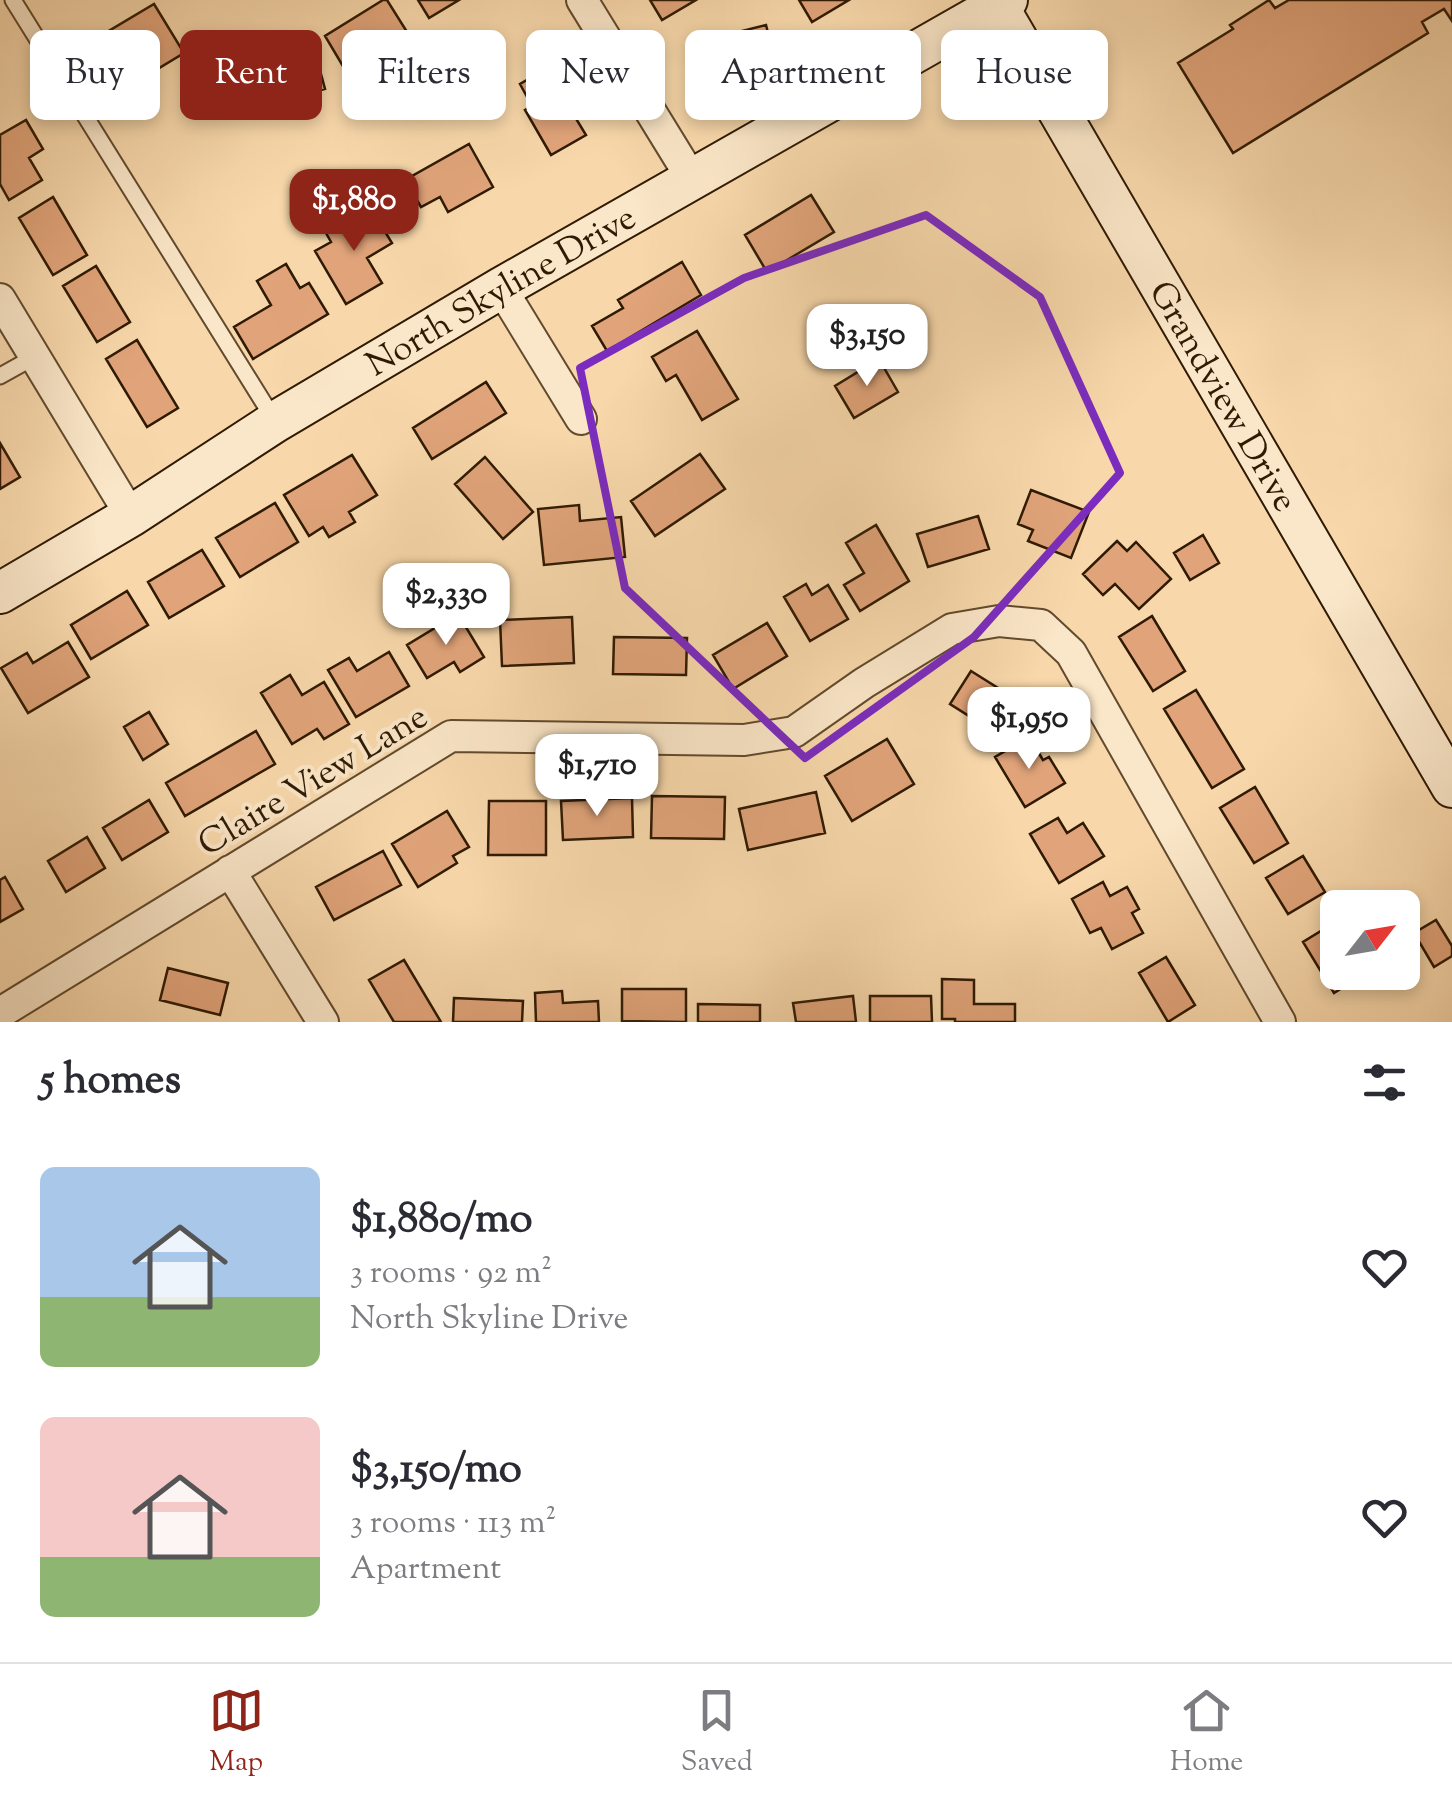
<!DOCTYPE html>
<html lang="en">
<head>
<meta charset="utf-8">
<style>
	:root { --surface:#fff; --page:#f2f2f3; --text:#2b2b33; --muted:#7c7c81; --line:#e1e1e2; --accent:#8f2418 }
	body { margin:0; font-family:"Sorts Mill Goudy",serif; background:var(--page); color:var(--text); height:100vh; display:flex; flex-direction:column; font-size:38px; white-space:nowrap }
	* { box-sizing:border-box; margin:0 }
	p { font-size:32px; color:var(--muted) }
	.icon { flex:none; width:55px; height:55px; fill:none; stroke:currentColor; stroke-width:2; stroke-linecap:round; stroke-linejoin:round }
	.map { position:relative; height:1022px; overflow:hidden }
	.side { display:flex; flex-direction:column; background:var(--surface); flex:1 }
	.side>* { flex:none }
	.top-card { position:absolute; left:30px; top:30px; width:1392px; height:90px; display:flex; gap:20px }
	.needle { width:65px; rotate:59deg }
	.controls { position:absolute; left:1320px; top:890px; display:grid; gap:20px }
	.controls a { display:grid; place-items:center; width:100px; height:100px; border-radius:15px; background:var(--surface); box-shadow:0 5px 15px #0003; font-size:50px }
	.price { position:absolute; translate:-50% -85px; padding:0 22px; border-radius:20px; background:#fff; color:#222; font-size:32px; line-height:65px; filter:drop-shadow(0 2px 5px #0008) }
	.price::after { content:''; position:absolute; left:50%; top:60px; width:30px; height:22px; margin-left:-15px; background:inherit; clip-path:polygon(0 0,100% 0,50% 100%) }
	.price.on { background:var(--accent); color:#fff }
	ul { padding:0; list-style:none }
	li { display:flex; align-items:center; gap:30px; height:250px; padding:0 40px }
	li span { display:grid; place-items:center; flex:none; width:280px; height:200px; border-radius:15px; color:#555 }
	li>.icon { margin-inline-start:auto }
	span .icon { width:120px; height:120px; fill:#fffc; stroke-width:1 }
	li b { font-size:42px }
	h2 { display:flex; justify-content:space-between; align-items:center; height:120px; padding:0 40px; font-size:42px }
	.pill { padding:0 35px; border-radius:15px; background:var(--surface); box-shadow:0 5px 15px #0003; font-size:35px; line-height:90px }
	.pill.on { background:var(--accent); color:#fff }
	.menu { display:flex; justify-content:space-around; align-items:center; height:140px; border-top:2px solid var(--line); background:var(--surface); font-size:28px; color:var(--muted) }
	.menu a { display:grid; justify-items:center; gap:5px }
	.menu .on { color:var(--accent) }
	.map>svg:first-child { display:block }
	.building { fill:#e1a47a; stroke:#2f1a03; stroke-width:2.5 }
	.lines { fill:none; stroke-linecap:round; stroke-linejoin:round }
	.service-casing { stroke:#614a2d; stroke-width:19 }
	.minor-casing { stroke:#614a2d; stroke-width:34 }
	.secondary-casing { stroke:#2f1a03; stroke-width:44 }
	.service { stroke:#fae6c8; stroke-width:15 }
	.minor { stroke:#fae6c8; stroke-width:30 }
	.secondary { stroke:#fae6c8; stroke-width:40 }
	.marked { fill:none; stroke:#7b2cbf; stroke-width:8; stroke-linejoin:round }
	.labels { text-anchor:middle; stroke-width:8; stroke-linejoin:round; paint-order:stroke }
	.street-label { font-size:35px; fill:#2f1a03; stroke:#fae6c8 }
</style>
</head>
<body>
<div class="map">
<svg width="1452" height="1022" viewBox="0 0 1452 1022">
	<rect width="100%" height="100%" fill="#f8d8ab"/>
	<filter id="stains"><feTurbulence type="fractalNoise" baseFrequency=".002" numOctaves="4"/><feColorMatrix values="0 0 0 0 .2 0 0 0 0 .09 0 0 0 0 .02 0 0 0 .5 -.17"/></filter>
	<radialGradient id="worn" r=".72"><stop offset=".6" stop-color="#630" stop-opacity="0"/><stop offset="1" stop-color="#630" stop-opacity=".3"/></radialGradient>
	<!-- building -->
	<path class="building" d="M 383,0 L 387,0 L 424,59 L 407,69 L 402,61 L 379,75 L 369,59 L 347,73 L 325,36 Z
		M 418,0 L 459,0 L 429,18 Z
		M 650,0 L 696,0 L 662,20 Z
		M 799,0 L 849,0 L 812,22 Z
		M 1269,0 L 1275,8 L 1289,0 L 1452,0 L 1452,21 L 1444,9 L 1422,22 L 1428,33 L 1233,153 L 1178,63 L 1233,29 L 1230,25 Z
		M 154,4 L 184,53 L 131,85 L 102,35 Z
		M 766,25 L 777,68 L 701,87 L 690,44 Z
		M 314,48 L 325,89 L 243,112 L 232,70 Z
		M 546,69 L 586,135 L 551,155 L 525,110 L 532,106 L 520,84 Z
		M 26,120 L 43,149 L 29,158 L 42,180 L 9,200 L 0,184 L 0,135 Z
		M 469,144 L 493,187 L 448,212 L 440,197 L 421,207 L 405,180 Z
		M 811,195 L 834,232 L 767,272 L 745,235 Z
		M 53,197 L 87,255 L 53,275 L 19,218 Z
		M 370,207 L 392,243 L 367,258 L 382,283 L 346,304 L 315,251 L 331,242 L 326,233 Z
		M 682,262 L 701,295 L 607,351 L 592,326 L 623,308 L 618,300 Z
		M 286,264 L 300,288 L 309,283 L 328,314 L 253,359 L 234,327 L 271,305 L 257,281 Z
		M 96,266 L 130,322 L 97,342 L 63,286 Z
		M 697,331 L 738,399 L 702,420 L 676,375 L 666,381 L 652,357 Z
		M 137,340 L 178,408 L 147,427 L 106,359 Z
		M 879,359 L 898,392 L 854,418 L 835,386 Z
		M 486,382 L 506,413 L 432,459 L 413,428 Z
		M 0,443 L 20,477 L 0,489 Z
		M 700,454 L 725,489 L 655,536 L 631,501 Z
		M 352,455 L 377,495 L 349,512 L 355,522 L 329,537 L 323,527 L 309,536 L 284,495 Z
		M 485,457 L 533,512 L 503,539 L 455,484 Z
		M 1031,490 L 1089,512 L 1071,558 L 1028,541 L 1033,530 L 1018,524 Z
		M 275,503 L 298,542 L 240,577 L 216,538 Z
		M 579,505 L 580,521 L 621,517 L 625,557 L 544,565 L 538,509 Z
		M 978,516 L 989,549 L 928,567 L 917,534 Z
		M 876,525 L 909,581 L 860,611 L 844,585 L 864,573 L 846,543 Z
		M 1203,535 L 1219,563 L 1190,580 L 1174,553 Z
		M 1117,541 L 1127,551 L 1136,542 L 1171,579 L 1139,609 L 1115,584 L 1103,595 L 1083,574 Z
		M 202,550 L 224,586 L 169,618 L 148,582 Z
		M 806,584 L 812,595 L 828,585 L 848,619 L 810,641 L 784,597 Z
		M 492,590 L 496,615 L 473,619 L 468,595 Z
		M 127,591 L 148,625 L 91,659 L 71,625 Z
		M 458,614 L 484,657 L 460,672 L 454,662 L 427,678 L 407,645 Z
		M 1152,616 L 1185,671 L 1153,691 L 1119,637 Z
		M 572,617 L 574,663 L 502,666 L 500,620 Z
		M 767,623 L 787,656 L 733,689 L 713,655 Z
		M 614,637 L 687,638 L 686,675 L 613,674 Z
		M 68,642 L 89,677 L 28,713 L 1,668 L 27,653 L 33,663 Z
		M 389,652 L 409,686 L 356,717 L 328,670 L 349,658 L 357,671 Z
		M 971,671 L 1025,705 L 1004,738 L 950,704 Z
		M 290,675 L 302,695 L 324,682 L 349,724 L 324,739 L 317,729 L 292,744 L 261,693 Z
		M 1196,690 L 1244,769 L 1212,788 L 1164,709 Z
		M 149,712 L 168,744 L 143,760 L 124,727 Z
		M 256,731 L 275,764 L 185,816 L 166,783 Z
		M 1029,737 L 1043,760 L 1049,757 L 1065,783 L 1025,807 L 995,757 Z
		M 887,739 L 914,784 L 852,821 L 825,776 Z
		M 1255,787 L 1288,843 L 1254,863 L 1220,808 Z
		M 816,792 L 825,833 L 748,850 L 739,809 Z
		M 652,796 L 725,797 L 724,839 L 651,838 Z
		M 632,798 L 633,837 L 563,840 L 561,801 Z
		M 149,800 L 168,832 L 122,860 L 103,828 Z
		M 489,801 L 546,801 L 546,855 L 488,855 Z
		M 447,811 L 469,847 L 453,856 L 457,863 L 418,887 L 392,844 Z
		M 1058,818 L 1067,833 L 1083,823 L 1104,856 L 1059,883 L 1030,834 Z
		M 87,837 L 105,868 L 66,892 L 48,861 Z
		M 383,851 L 401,885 L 334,920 L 316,887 Z
		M 1303,856 L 1325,892 L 1288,914 L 1266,878 Z
		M 5,877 L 23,909 L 0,922 L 0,880 Z
		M 1103,882 L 1110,896 L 1127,887 L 1139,909 L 1132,913 L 1143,933 L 1112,949 L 1101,928 L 1090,933 L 1072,899 Z
		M 1436,920 L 1452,946 L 1452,956 L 1434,967 L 1414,933 Z
		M 1334,923 L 1338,929 L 1338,972 L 1362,972 L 1363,975 L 1334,993 L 1303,942 Z
		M 1166,957 L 1195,1005 L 1168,1022 L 1139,973 Z
		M 404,960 L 441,1022 L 394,1022 L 369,980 Z
		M 168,968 L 228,983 L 220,1015 L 160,1000 Z
		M 942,979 L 974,980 L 974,1004 L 1015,1004 L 1015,1022 L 955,1022 L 955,1019 L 942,1019 Z
		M 622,989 L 686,989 L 686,1022 L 622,1021 Z
		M 562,991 L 563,1003 L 598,1001 L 599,1022 L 536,1022 L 535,993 Z
		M 853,996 L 856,1022 L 796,1022 L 793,1003 Z
		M 870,996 L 931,996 L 932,1022 L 870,1022 Z
		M 454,998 L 523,1001 L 522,1022 L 453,1022 Z
		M 698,1004 L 760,1005 L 760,1022 L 698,1022 Z"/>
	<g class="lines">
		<!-- service casing -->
		<g class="service-casing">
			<path id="service" d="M 13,0 L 275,421
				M 0,376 L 36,356"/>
		</g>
		<!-- minor casing -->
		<g class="minor-casing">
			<path id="minor" d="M 582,0 L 692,179
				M 501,288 L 581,419
				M 0,299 L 131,516
				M 230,871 L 323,1022
				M 0,1013 L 451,736 L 744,740 L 794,732 L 864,683 L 952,629 L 999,621 L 1041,625 L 1071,653 L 1280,1022"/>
		</g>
		<!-- secondary casing -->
		<g class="secondary-casing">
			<g id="secondary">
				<path id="s1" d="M 997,5 L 1452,787"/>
				<path id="s2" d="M 0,593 L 131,516 L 275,422 L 501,288 L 1007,0"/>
			</g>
		</g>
		<!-- service -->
		<use href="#service" class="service"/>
		<!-- minor -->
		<use href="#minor" class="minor"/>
		<!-- secondary -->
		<use href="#secondary" class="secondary"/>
	</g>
	<!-- marked area -->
	<path class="marked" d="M 926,215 L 1040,297 L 1120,473 L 974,637 L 805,758 L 625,588 L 580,368 L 744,278 Z"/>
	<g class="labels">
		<!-- street labels -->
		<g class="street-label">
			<text dy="12" stroke="none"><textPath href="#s2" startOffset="585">North Skyline Drive</textPath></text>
			<text dy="12" stroke="none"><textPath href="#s1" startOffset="452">Grandview Drive</textPath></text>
			<text transform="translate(312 779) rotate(-31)" y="12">Claire View Lane</text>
		</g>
	</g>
	<rect width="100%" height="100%" filter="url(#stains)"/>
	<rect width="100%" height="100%" fill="url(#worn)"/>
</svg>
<div class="controls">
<a><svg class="needle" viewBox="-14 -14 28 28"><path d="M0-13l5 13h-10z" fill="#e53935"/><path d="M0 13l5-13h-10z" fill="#7c7c81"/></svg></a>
</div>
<b class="price on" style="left:354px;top:254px">$1,880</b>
<b class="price" style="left:867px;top:389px">$3,150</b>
<b class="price" style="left:446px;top:648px">$2,330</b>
<b class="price" style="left:1029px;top:772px">$1,950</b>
<b class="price" style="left:597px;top:819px">$1,710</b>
<div class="top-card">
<a class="pill">Buy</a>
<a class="pill on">Rent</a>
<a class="pill">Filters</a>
<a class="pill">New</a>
<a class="pill">Apartment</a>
<a class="pill">House</a>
</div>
</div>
<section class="side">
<h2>5 homes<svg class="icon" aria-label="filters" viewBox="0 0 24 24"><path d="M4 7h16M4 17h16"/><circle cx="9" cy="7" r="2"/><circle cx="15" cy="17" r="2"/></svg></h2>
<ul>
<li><span style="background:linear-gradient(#a9c7e8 65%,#8fb573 0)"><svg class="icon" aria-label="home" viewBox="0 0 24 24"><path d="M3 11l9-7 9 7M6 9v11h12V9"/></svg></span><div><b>$1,880/mo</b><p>3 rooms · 92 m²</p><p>North Skyline Drive</p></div><svg class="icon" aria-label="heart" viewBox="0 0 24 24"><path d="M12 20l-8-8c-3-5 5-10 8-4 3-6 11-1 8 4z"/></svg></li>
<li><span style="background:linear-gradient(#f6c9c9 70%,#8fb573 0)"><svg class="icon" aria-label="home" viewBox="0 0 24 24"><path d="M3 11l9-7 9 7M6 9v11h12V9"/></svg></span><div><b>$3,150/mo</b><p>3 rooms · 113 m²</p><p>Apartment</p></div><svg class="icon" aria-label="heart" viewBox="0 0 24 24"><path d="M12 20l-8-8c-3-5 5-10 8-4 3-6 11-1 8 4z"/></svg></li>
</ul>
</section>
<nav class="menu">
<a class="on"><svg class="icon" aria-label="map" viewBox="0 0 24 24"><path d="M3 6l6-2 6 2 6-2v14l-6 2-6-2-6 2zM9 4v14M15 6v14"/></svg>Map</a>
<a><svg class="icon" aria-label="saved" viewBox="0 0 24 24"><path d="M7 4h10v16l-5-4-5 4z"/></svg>Saved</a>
<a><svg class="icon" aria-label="home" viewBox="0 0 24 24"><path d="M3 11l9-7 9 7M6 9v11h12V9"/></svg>Home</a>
</nav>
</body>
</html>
